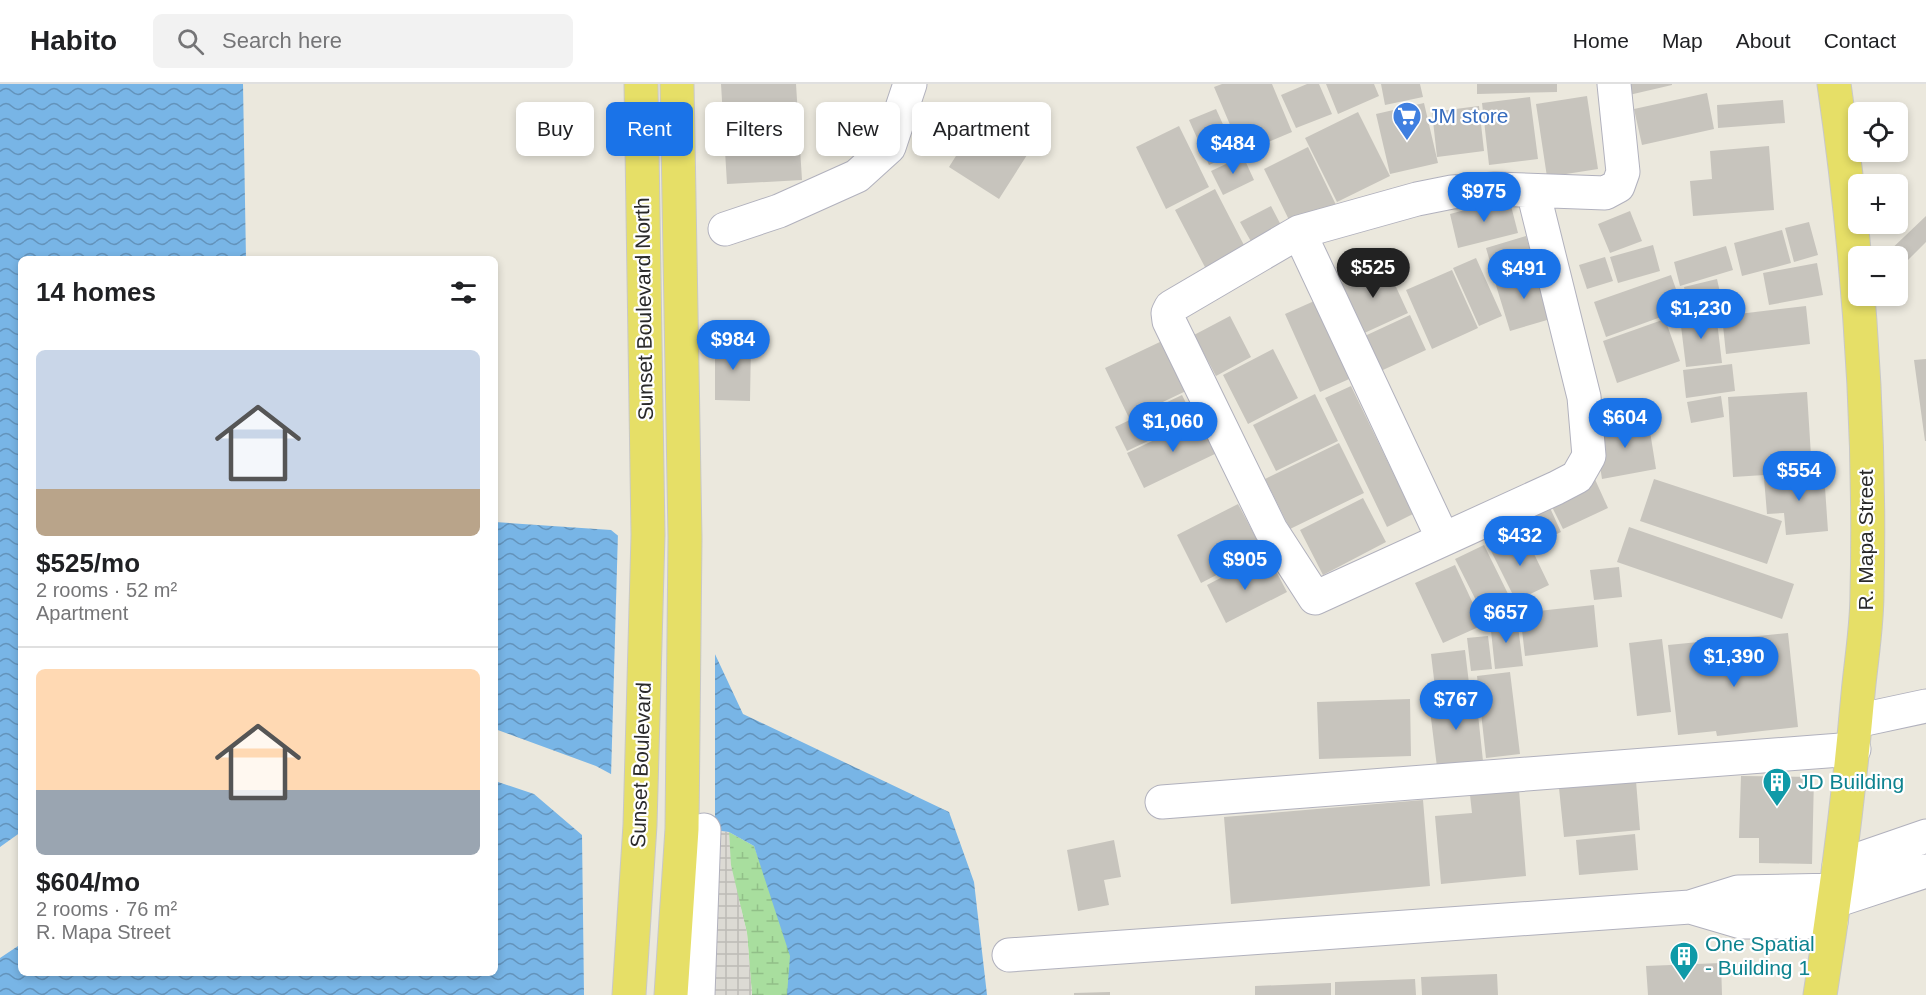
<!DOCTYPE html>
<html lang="en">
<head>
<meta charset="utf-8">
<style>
	:root { --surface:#fff; --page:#f2f2f2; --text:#202124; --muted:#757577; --line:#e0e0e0; --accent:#1a73e8 }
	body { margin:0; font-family:Helvetica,sans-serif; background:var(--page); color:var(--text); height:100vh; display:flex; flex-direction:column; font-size:22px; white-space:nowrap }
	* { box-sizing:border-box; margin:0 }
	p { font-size:20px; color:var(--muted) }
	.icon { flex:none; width:33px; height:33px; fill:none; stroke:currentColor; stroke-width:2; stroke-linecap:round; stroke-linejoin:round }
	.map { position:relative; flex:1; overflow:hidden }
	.sheet { position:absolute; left:18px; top:172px; width:480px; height:720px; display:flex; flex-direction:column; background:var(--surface); border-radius:9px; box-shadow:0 3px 9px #0003 }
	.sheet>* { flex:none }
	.guide { position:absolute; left:516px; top:18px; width:570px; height:54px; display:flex; gap:12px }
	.controls { position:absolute; left:1848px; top:18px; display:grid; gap:12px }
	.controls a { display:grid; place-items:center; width:60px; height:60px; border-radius:9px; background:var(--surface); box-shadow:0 3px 9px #0003; font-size:30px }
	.price { position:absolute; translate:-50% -51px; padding:0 14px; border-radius:21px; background:var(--accent); color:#fff; font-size:20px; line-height:39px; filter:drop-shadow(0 2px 3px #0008) }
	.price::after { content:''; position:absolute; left:50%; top:36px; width:18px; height:14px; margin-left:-9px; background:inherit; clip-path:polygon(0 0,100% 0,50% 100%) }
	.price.active { background:#222; color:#fff }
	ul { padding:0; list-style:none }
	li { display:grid; align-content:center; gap:12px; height:318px; padding:0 18px }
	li+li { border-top:2px solid var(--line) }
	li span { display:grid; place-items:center; height:186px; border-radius:9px; color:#555 }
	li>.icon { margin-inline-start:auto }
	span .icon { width:108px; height:108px; fill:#fffc; stroke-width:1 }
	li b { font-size:26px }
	h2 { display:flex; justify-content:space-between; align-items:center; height:72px; padding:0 18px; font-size:26px }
	.chip { padding:0 21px; border-radius:9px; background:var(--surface); box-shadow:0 3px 9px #0003; font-size:21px; line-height:54px }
	.chip.active { background:var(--accent); color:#fff }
	header { display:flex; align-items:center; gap:36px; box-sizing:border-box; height:84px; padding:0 30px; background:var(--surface); border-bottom:2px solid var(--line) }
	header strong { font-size:28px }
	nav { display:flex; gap:33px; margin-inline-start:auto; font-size:21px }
	.search { width:420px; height:54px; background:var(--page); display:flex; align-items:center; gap:15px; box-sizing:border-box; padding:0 21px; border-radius:9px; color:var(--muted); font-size:22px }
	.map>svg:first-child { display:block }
	.wetland { fill:url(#wetland-marsh) }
	.plaza { fill:url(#plaza-grid) }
	.water { fill:url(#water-waves) }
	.pier { fill:#ebe8dd }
	.building { fill:#c7c4bd }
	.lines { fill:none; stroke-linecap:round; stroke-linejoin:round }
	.minor-casing { stroke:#b1b1bd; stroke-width:35 }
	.major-casing { stroke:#c8c8c8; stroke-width:35 }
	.minor { stroke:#fff; stroke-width:33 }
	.major { stroke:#e6df67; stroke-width:33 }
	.labels { text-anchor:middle; stroke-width:4.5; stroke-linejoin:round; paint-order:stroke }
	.shop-label { font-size:21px; fill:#366cbe; stroke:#fff; text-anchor:start }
	.street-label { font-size:21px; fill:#2a2a2a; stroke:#fff }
	.culture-label { font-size:21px; fill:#0d838f; stroke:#fff; text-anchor:start }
</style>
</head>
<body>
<header>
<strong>Habito</strong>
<div class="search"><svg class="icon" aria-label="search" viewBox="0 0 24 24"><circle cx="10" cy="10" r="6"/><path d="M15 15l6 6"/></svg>Search here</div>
<nav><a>Home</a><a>Map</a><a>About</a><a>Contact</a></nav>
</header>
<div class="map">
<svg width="1926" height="911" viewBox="0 0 1926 911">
	<defs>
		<pattern id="wetland-marsh" width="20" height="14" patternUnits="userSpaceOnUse" patternTransform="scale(1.5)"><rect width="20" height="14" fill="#a8de9e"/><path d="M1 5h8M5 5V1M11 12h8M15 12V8" fill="none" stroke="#91bf88"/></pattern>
		<pattern id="plaza-grid" width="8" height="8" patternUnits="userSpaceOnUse" patternTransform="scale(1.5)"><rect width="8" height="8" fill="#dcdad4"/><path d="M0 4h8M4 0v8" fill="none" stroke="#bdbbb6"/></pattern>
		<pattern id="water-waves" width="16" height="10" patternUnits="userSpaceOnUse" patternTransform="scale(1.5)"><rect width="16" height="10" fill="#78b5e6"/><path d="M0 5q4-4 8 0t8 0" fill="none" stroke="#6393bb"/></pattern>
	</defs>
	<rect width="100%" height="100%" fill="#ebe8dd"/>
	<!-- wetland -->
	<path class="wetland" d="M 729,748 L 754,762 L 808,911 L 752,911 L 747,849 L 730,781 Z"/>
	<!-- plaza -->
	<path class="plaza" d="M 715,746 L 729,748 L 731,781 L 747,849 L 752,911 L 698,911 Z"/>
	<!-- water -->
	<path class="water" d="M 0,0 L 243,0 L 246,175 L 21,176 L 21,748 L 0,763 Z
		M 495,438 L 611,446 L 685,506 L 743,630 L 949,728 L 974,798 L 987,911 L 787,911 L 790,872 L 754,762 L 729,748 L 715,746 L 596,682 L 495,645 Z
		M 495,697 L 534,710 L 582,751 L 584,911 L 0,911 L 0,874 L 21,860 L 21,890 L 495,890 Z"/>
	<!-- pier -->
	<path class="pier" d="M 618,448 L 687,504 L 715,564 L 715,746 L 709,746 L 611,693 Z"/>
	<!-- building -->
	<path class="building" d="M 721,0 L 796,0 L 802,96 L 727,100 Z
		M 1222,0 L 1272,0 L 1292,48 L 1242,69 L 1214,3 Z
		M 1307,0 L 1319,0 L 1332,30 L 1296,44 L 1281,11 Z
		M 1326,0 L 1374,0 L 1379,12 L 1338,30 Z
		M 1381,0 L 1420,0 L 1423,13 L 1385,21 Z
		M 1477,0 L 1557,0 L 1557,8 L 1477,10 Z
		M 1627,0 L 1672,0 L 1672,1 L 1629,11 Z
		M 1707,9 L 1714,45 L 1642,61 L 1634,25 Z
		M 1587,12 L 1598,85 L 1547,93 L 1536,20 Z
		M 1530,13 L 1538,75 L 1489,81 L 1482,19 Z
		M 1783,16 L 1785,39 L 1718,44 L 1717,21 Z
		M 1424,19 L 1438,79 L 1390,90 L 1376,30 Z
		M 1479,22 L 1484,67 L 1437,73 L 1432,28 Z
		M 1216,25 L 1236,69 L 1209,81 L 1189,36 Z
		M 1358,28 L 1390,92 L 1337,118 L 1305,54 Z
		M 983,29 L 1034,60 L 999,115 L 949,83 Z
		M 1179,42 L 1209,103 L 1166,125 L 1136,63 Z
		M 1769,62 L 1774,126 L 1693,132 L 1690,97 L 1712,95 L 1710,67 Z
		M 1308,63 L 1337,123 L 1293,144 L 1264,85 Z
		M 1243,72 L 1254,96 L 1223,111 L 1211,87 Z
		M 1215,105 L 1246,165 L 1206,185 L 1175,126 Z
		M 1509,114 L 1518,149 L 1458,164 L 1450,130 Z
		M 1271,122 L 1283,145 L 1253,161 L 1240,138 Z
		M 1630,127 L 1642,157 L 1610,169 L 1598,140 Z
		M 1926,132 L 1926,158 L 1898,186 L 1898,172 L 1884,172 Z
		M 1809,138 L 1818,171 L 1794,178 L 1785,144 Z
		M 1782,146 L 1791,179 L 1742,192 L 1734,159 Z
		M 1526,152 L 1535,182 L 1495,195 L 1486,164 Z
		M 1653,161 L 1660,187 L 1618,199 L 1610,173 Z
		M 1726,162 L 1733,186 L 1680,202 L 1674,178 Z
		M 1605,173 L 1613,197 L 1587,205 L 1579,181 Z
		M 1476,174 L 1502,232 L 1479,242 L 1453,184 Z
		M 1385,179 L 1408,229 L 1360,251 L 1337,201 Z
		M 1817,179 L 1823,211 L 1769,221 L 1763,189 Z
		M 1539,185 L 1554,234 L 1510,247 L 1495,198 Z
		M 1452,186 L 1478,244 L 1432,265 L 1406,206 Z
		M 1671,191 L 1683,225 L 1606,253 L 1594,218 Z
		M 1717,195 L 1723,222 L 1690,230 L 1684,203 Z
		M 1321,214 L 1356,292 L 1320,308 L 1285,230 Z
		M 1806,222 L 1810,260 L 1726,270 L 1722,232 Z
		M 1716,229 L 1722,279 L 1686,283 L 1680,234 Z
		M 1410,231 L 1426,266 L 1370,292 L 1354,257 Z
		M 1230,232 L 1251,273 L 1216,292 L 1194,251 Z
		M 1665,235 L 1680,277 L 1617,299 L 1603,257 Z
		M 1162,257 L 1186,307 L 1129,334 L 1105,284 Z
		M 715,258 L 751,258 L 750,317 L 715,316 Z
		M 1273,265 L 1298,314 L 1248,340 L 1223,291 Z
		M 1926,275 L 1926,357 L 1925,357 L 1914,276 Z
		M 1732,280 L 1735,307 L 1686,314 L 1683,286 Z
		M 1351,302 L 1413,430 L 1387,443 L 1325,314 Z
		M 1807,308 L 1812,388 L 1733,393 L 1728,313 Z
		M 1315,310 L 1338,357 L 1276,387 L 1253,341 Z
		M 1182,311 L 1194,335 L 1127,367 L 1115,343 Z
		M 1721,312 L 1724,333 L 1691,339 L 1687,318 Z
		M 1203,333 L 1219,368 L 1144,404 L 1127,369 Z
		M 1648,335 L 1656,385 L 1602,395 L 1594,344 Z
		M 1339,359 L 1364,409 L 1290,445 L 1265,395 Z
		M 1824,389 L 1828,447 L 1786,451 L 1784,429 L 1767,430 L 1764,394 Z
		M 1593,391 L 1608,424 L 1563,445 L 1547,413 Z
		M 1654,395 L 1782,437 L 1767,480 L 1640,437 Z
		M 1363,414 L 1386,458 L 1323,491 L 1300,446 Z
		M 1546,415 L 1561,448 L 1536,460 L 1521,427 Z
		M 1238,420 L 1263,467 L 1201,499 L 1177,451 Z
		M 1629,443 L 1794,500 L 1782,535 L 1617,478 Z
		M 1524,449 L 1549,501 L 1516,517 L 1490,465 Z
		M 1484,461 L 1514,522 L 1486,536 L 1455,475 Z
		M 1255,476 L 1265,493 L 1276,487 L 1287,508 L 1226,539 L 1207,501 Z
		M 1455,481 L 1483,541 L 1443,559 L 1415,499 Z
		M 1619,483 L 1622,513 L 1594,516 L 1590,486 Z
		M 1594,521 L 1598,563 L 1525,572 L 1520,529 Z
		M 1517,534 L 1523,582 L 1495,585 L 1490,537 Z
		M 1788,549 L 1798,643 L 1717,652 L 1716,647 L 1678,651 L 1668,561 L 1709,557 L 1711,579 L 1742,575 L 1739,554 Z
		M 1488,552 L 1492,585 L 1471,587 L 1467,554 Z
		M 1662,555 L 1671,628 L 1637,632 L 1629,559 Z
		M 1465,566 L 1470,608 L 1436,612 L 1431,570 Z
		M 1510,588 L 1520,670 L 1486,674 L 1477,592 Z
		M 1476,612 L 1483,677 L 1437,683 L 1429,618 Z
		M 1410,615 L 1411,672 L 1319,675 L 1317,618 Z
		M 1741,692 L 1814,693 L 1812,780 L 1759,779 L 1759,754 L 1739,754 Z
		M 1636,697 L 1640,746 L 1564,753 L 1559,704 Z
		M 1519,706 L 1526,792 L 1441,800 L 1435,732 L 1472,729 L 1470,711 Z
		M 1423,716 L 1430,802 L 1231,820 L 1224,733 Z
		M 1635,750 L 1638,786 L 1579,791 L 1576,756 Z
		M 1114,756 L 1121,793 L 1104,796 L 1109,821 L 1078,827 L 1067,766 Z
		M 1721,879 L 1722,911 L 1648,911 L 1646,882 Z
		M 1497,890 L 1498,911 L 1422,911 L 1421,893 Z
		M 1415,895 L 1416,911 L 1335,911 L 1335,898 Z
		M 1331,899 L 1331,911 L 1255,911 L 1255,902 Z
		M 1110,908 L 1110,911 L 1074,911 L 1074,909 Z"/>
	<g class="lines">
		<!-- minor casing -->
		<g class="minor-casing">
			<path id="minor" d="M 1533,107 L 1584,313 L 1589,372 L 1577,393 L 1556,404 L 1315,514 L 1271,446 L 1169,237 L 1168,229 L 1171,223 L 1299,148 L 1417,115 L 1452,108 L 1495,105 L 1605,109 L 1618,102 L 1623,88 L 1614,0
				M 725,145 L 779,127 L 857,92 L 889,63 L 910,0
				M 1299,148 L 1443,455
				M 1856,637 L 1926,622
				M 1162,718 L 1854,665
				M 1839,782 L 1926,752
				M 1835,817 L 1926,787
				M 1690,823 L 1741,838 L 1831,838
				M 1009,871 L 1690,823 L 1738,808 L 1837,806
				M 698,911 L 704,746"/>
		</g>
		<!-- major casing -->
		<g class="major-casing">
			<path id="major" d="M 629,911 L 640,741 L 648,451 L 641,0
				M 671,911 L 682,745 L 685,454 L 677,0
				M 1820,911 C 1836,811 1849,711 1858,610 C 1861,577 1867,543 1867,509 C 1871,342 1858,166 1834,0"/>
		</g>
		<!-- minor -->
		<use href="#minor" class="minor"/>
		<!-- major -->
		<use href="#major" class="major"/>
	</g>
	<!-- icons -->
	<defs>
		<g id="supermarket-pin" transform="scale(1.5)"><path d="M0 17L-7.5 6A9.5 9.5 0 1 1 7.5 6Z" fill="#3f7fe0" stroke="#fff"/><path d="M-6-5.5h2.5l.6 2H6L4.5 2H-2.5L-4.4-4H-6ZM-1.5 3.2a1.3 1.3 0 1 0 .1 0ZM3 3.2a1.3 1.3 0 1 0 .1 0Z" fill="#fff"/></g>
		<g id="building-pin" transform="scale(1.5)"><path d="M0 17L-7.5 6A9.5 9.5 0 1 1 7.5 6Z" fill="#0f9aa8" stroke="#fff"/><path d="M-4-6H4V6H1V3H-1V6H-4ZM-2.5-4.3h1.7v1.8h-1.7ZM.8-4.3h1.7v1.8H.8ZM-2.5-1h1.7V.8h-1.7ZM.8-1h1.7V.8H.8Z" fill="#fff"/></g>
	</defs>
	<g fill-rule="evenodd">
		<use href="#supermarket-pin" x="1407" y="32"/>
		<use href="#building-pin" x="1777" y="698"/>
		<use href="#building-pin" x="1684" y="872"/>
	</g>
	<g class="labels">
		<!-- shop labels -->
		<g class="shop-label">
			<text x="1428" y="39">JM store</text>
		</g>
		<!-- street labels -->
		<g class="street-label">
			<text transform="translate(644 225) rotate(-91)" y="7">Sunset Boulevard North</text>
			<text transform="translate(1866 456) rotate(-90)" y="7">R. Mapa Street</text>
			<text transform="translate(641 681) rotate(-88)" y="7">Sunset Boulevard</text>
		</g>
		<!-- culture labels -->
		<g class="culture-label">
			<text x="1798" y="705">JD Building</text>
			<text x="1705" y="867">One Spatial<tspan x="1705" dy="24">- Building 1</tspan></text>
		</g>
	</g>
</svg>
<div class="controls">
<a><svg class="icon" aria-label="locate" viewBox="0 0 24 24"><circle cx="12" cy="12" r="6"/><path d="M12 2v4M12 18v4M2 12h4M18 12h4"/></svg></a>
<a>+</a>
<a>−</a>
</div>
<b class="price" style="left:1233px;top:91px">$484</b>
<b class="price" style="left:1484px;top:139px">$975</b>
<b class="price active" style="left:1373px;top:215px">$525</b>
<b class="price" style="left:1524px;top:216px">$491</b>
<b class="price" style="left:1701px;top:256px">$1,230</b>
<b class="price" style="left:733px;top:287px">$984</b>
<b class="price" style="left:1625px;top:365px">$604</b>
<b class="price" style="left:1173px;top:369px">$1,060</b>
<b class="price" style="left:1799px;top:418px">$554</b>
<b class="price" style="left:1520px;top:483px">$432</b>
<b class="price" style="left:1245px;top:507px">$905</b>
<b class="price" style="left:1506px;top:560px">$657</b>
<b class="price" style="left:1734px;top:604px">$1,390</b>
<b class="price" style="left:1456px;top:647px">$767</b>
<div class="guide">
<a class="chip">Buy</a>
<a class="chip active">Rent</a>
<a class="chip">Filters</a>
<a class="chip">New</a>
<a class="chip">Apartment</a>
</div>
<section class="sheet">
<h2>14 homes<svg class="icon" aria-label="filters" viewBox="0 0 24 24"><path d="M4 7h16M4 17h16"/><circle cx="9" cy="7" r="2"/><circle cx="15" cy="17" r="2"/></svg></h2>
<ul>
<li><span style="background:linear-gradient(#c9d6e8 75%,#b9a48a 0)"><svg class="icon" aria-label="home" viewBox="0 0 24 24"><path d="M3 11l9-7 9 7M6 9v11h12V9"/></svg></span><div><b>$525/mo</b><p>2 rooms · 52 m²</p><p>Apartment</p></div></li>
<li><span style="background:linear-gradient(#ffd9b3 65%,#9aa5b1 0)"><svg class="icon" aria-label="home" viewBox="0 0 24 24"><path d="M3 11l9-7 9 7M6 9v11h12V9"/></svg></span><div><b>$604/mo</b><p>2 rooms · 76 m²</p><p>R. Mapa Street</p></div></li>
</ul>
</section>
</div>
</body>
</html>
